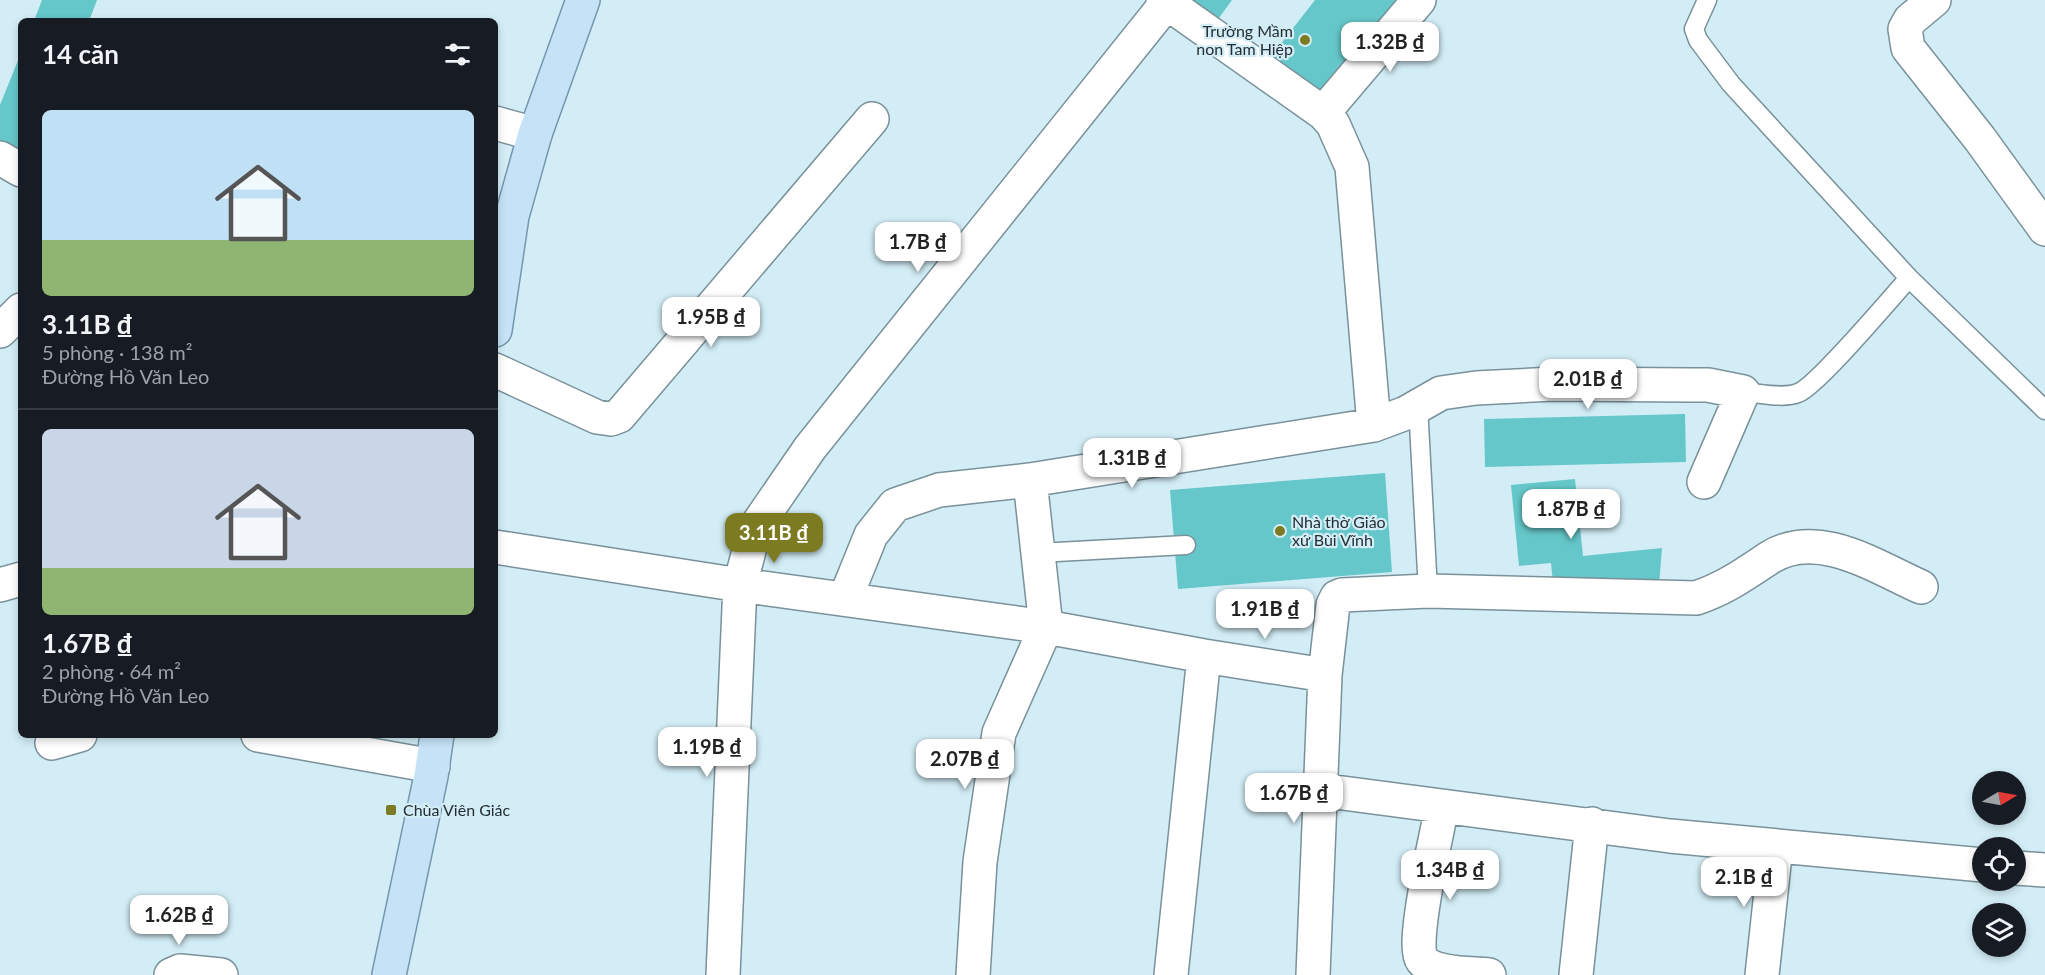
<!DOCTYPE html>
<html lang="vi">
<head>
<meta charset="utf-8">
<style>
	:root { --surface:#171b24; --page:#20242c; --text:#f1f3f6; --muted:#9ea1a6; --line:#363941; --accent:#7d7b21 }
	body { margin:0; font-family:Lato,sans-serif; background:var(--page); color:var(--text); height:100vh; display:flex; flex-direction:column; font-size:22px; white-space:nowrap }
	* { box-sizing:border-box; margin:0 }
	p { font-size:20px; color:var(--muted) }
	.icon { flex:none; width:33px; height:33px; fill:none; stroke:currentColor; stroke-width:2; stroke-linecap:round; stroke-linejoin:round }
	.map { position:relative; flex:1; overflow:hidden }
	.details { position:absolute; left:18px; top:18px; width:480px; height:720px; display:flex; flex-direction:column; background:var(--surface); border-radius:9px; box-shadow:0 3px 9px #0003 }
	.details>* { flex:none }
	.needle { width:39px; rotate:80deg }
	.buttons { position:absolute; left:1972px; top:771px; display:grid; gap:12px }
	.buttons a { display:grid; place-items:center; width:54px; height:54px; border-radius:50%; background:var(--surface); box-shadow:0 3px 9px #0003; font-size:30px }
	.price { position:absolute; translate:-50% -51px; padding:0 14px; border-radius:12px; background:#fff; color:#222; font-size:20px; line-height:39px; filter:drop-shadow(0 2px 3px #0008) }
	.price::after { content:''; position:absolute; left:50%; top:36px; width:18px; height:14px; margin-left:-9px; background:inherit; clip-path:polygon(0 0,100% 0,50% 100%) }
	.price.current { background:var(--accent); color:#fff }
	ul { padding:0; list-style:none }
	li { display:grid; align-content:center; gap:12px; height:318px; padding:0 24px }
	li+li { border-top:2px solid var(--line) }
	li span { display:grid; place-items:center; height:186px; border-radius:9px; color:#555 }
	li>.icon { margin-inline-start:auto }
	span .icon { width:108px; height:108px; fill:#fffc; stroke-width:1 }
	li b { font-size:26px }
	h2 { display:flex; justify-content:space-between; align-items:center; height:72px; padding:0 24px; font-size:26px }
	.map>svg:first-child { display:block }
	.building { fill:#65c7c9 }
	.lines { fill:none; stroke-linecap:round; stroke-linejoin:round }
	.service-casing { stroke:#799199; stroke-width:21 }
	.minor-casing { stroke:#799199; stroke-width:36 }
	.primary-casing { stroke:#7596af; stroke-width:36 }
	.service { stroke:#fff; stroke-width:18 }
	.minor { stroke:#fff; stroke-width:33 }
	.primary { stroke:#c6e2f7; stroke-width:33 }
	.poi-dot { fill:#7d7b21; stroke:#d3edf6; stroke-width:2 }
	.labels { text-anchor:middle; stroke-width:4.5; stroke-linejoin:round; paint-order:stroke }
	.poi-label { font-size:16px; fill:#252f33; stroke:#d3edf6; text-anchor:start }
</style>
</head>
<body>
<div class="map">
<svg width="2045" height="975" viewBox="0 0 2045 975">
	<rect width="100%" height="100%" fill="#d3edf6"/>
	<!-- building -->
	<path class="building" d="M 42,0 L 97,0 L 89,21 L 34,21 Z
		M 1186,0 L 1232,0 L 1216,22 Z
		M 1315,0 L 1402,0 L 1321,96 L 1269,59 Z
		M 21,53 L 21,155 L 0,144 L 0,105 Z
		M 1685,414 L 1686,462 L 1485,467 L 1484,419 Z
		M 1385,473 L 1392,572 L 1178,589 L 1170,490 Z
		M 1575,479 L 1583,556 L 1662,548 L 1659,585 L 1553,582 L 1551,563 L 1519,566 L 1511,485 Z"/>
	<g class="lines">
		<!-- service casing -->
		<g class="service-casing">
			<path id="service" d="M 1707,0 L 1694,29 L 1698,40 L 1731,84 L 1909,278 C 1890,299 1817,386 1798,393 C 1783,399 1759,393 1743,392
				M 1909,278 L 2045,410
				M 1418,405 L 1428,591
				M 1038,553 L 1186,545"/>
		</g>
		<!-- minor casing -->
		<g class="minor-casing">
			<path id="minor" d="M 1163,0 L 1323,113 L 1333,124 L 1352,167 L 1374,425
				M 1934,0 L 1910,20 L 1905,29 L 1908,48 L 1980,139 L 2045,229
				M 1323,113 L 1419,0
				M 495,123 L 535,134
				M 0,158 L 21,170
				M 0,331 L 21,310
				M 495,370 L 597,417 L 611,419 L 619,416 L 872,119
				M 1030,480 L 1046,627
				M 495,547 L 740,585 L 1046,627 L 1204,656 L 1325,675 L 1333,605 L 1337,597 L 1342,595 L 1428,591 L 1696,598 C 1724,589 1745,574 1769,558 C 1817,527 1876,567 1921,587
				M 0,585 L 21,579
				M 845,599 L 871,535 L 895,505 L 939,490 L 1030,480 L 1374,425 L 1406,413 L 1441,393 L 1476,388 L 1553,384 L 1690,385 L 1708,385 L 1743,392 L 1704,482
				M 258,735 L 433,766
				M 52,743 L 80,735
				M 1320,790 L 1670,836 L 1983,865
				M 1442,806 C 1438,830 1410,945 1422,960 C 1435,975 1471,973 1489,975
				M 2016,868 L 2045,870
				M 171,975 L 180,971 L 221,975
				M 723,975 L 740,585 L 755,528 L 810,448 L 1169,0
				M 973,975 L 980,862 L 999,733 L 1046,627
				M 1171,975 L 1204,656
				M 1313,975 L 1325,675
				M 1576,975 L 1592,824
				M 1762,975 L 1776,846"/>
		</g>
		<!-- primary casing -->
		<g class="primary-casing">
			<path id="primary" d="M 495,330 L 512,216 L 535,134 L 583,0
				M 389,975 L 431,776 L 437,735"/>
		</g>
		<!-- service -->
		<use href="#service" class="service"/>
		<!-- minor -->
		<use href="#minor" class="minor"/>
		<!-- primary -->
		<use href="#primary" class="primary"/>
	</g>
	<!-- markers -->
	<g class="poi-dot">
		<circle cx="1305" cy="40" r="6"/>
		<circle cx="1280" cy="531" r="6"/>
		<rect x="385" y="804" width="12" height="12" rx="3"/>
	</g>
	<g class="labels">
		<!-- poi labels -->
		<g class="poi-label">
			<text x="1293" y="37" text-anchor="end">Trường Mầm<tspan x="1293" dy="18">non Tam Hiệp</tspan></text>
			<text x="1292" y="528">Nhà thờ Giáo<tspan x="1292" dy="18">xứ Bùi Vĩnh</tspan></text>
			<text x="403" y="816">Chùa Viên Giác</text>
		</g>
	</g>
</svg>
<div class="buttons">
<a><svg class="needle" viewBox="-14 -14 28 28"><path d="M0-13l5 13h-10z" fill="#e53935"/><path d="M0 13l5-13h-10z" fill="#9ea1a6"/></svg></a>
<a><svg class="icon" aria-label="locate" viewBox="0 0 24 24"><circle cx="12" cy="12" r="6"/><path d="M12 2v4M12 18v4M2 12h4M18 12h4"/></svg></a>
<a><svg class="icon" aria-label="layers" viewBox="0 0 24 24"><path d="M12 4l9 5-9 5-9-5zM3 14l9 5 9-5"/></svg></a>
</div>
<b class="price" style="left:1390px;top:73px">1.32B ₫</b>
<b class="price" style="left:918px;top:273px">1.7B ₫</b>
<b class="price" style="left:711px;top:348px">1.95B ₫</b>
<b class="price" style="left:1588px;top:410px">2.01B ₫</b>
<b class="price" style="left:1132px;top:489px">1.31B ₫</b>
<b class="price" style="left:1571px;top:540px">1.87B ₫</b>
<b class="price current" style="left:774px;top:564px">3.11B ₫</b>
<b class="price" style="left:1265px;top:640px">1.91B ₫</b>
<b class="price" style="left:707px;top:778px">1.19B ₫</b>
<b class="price" style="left:965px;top:790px">2.07B ₫</b>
<b class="price" style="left:1294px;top:824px">1.67B ₫</b>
<b class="price" style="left:1450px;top:901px">1.34B ₫</b>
<b class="price" style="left:1744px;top:908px">2.1B ₫</b>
<b class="price" style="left:179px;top:946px">1.62B ₫</b>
<section class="details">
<h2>14 căn<svg class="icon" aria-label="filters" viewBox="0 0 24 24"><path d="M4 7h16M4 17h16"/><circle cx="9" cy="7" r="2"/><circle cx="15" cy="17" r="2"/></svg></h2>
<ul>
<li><span style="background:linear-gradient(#bfe0f5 70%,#8fb573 0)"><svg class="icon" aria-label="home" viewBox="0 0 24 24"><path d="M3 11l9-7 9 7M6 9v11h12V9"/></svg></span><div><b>3.11B ₫</b><p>5 phòng · 138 m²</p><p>Đường Hồ Văn Leo</p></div></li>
<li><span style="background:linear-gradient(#c9d6e8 75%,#8fb573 0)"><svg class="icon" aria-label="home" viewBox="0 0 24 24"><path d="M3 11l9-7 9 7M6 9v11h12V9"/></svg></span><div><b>1.67B ₫</b><p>2 phòng · 64 m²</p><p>Đường Hồ Văn Leo</p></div></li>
</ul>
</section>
</div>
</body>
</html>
